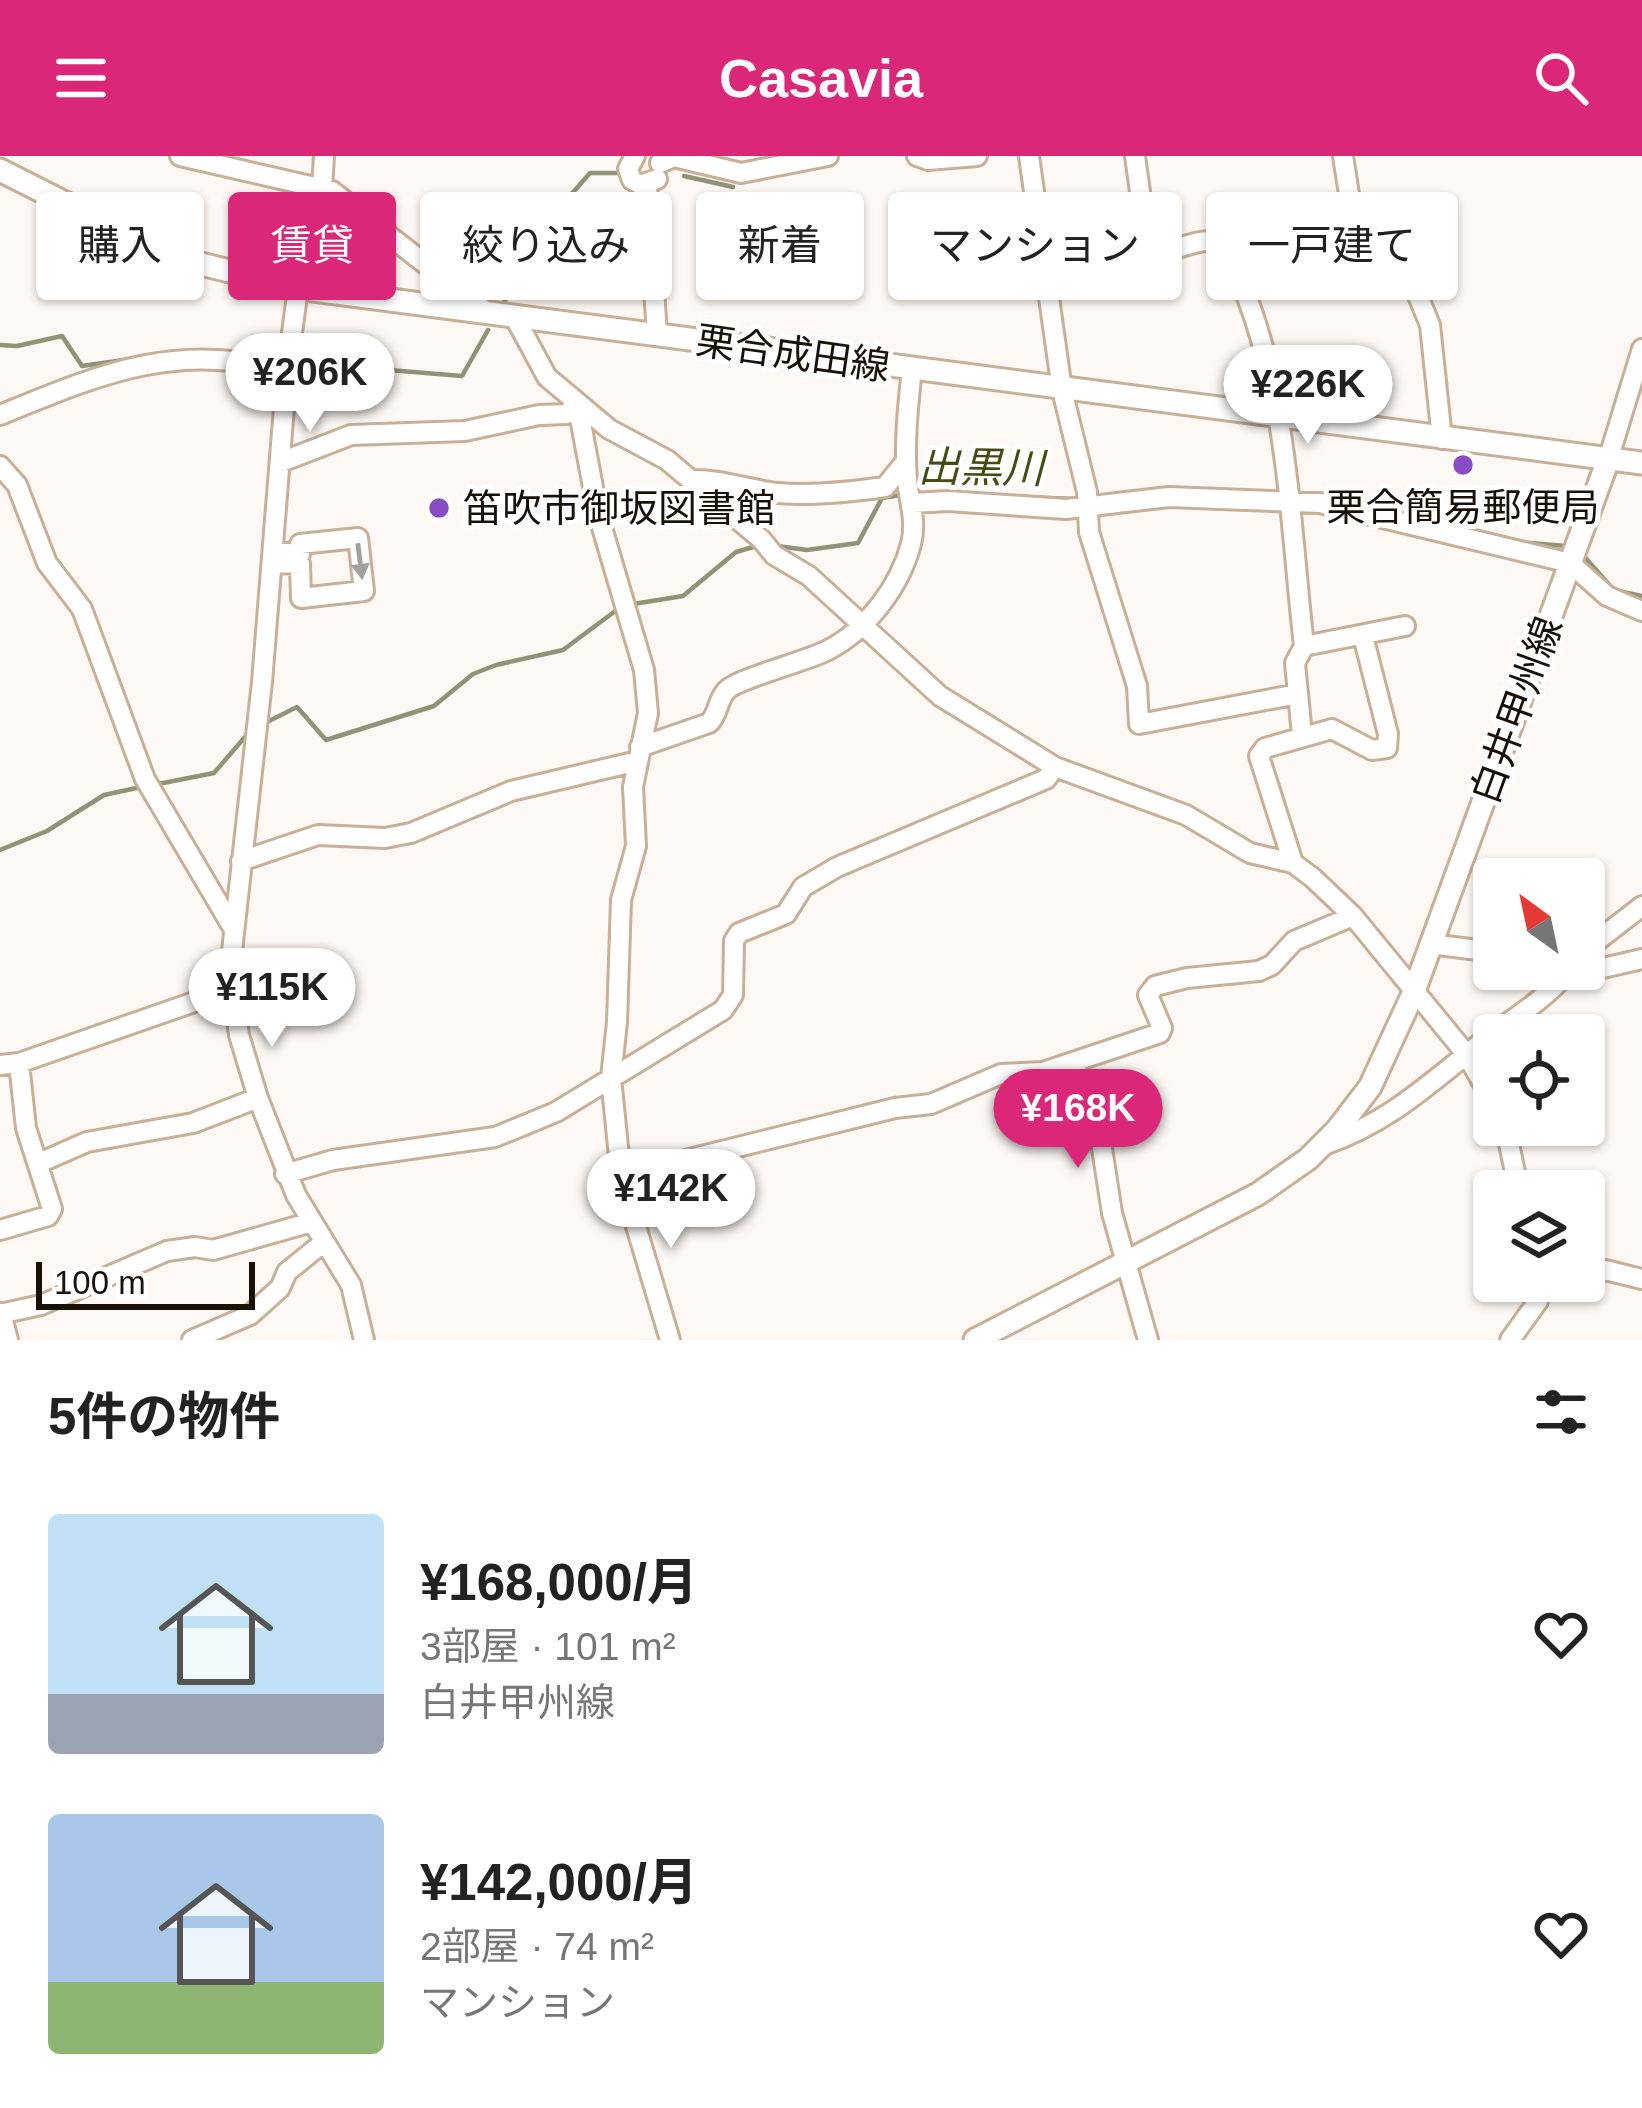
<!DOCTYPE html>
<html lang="ja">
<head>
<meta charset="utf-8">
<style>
	:root { --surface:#fff; --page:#f2f2f2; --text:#222; --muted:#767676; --accent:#db2777 }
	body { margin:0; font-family:Arial,"Noto Sans JP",sans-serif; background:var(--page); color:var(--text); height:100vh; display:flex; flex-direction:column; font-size:45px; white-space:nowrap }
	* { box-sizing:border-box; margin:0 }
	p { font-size:39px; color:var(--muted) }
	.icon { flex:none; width:66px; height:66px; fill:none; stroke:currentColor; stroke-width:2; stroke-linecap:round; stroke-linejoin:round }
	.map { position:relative; height:1184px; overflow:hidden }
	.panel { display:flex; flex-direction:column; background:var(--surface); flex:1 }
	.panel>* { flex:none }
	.banner { position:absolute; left:36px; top:36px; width:1572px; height:108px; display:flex; gap:24px }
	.needle { width:78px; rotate:327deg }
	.fabs { position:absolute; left:1473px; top:702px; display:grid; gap:24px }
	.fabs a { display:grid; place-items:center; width:132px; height:132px; border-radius:12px; background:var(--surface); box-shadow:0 3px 9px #0004; font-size:60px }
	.scale { position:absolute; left:36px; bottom:30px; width:219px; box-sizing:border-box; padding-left:12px; border:6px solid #191108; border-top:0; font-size:33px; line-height:42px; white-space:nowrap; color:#191108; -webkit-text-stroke:9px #fff; paint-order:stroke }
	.price { position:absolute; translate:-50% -102px; padding:0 27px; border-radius:42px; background:#fff; color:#222; font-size:39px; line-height:78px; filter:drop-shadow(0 3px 6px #0008) }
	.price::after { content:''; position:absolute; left:50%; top:72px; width:36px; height:27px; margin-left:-18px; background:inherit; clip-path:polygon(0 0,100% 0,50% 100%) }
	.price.on { background:var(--accent); color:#fff }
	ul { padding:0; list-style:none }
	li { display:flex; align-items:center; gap:36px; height:300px; padding:0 48px }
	li span { display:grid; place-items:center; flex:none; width:336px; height:240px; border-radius:12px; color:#555 }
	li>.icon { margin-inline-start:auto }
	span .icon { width:144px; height:144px; fill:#fffc; stroke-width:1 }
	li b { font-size:51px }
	h2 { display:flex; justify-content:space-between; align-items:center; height:144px; padding:0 48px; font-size:51px }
	.pill { padding:0 42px; border-radius:12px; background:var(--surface); box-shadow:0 3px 9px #0004; font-size:42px; line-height:108px }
	.pill.on { background:var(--accent); color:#fff }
	header { display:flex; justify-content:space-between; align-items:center; height:156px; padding:0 48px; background:var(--accent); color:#fff; font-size:54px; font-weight:700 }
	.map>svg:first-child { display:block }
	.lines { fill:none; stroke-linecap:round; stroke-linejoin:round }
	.stream { stroke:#919277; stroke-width:4.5 }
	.minor-casing { stroke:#c7af98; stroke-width:24 }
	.major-casing { stroke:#c7af98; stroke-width:27 }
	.minor { stroke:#fff; stroke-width:18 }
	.major { stroke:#fff; stroke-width:21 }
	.oneway { fill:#a3a09c }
	.poi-dot { fill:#884dc3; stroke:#fff; stroke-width:4.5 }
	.labels { text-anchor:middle; stroke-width:10; stroke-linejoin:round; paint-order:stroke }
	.street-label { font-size:39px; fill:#191108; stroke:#fff }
	.poi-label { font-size:39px; fill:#191108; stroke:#fff }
	.water-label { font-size:42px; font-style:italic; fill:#454b12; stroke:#fff }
</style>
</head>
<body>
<header><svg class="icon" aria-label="menu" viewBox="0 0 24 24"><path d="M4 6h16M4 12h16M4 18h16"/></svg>Casavia<svg class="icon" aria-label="search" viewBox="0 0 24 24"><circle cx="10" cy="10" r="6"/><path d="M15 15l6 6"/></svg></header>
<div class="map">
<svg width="1642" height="1184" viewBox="0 0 1642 1184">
	<rect width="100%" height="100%" fill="#fdf8f3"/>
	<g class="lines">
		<!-- stream -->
		<path class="stream" d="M 684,20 L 733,31
			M 501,151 L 568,42 L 590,17 L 619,17
			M 0,189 L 17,190 L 62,180 L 82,210 L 151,200
			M 303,194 L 314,192 L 353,211 L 462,220 L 488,174
			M 210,195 L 276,199
			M 912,337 L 1074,343
			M 1517,386 L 1566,390
			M 777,390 L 807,394 L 858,387 L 882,342 L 901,339
			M 1581,397 L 1614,434 L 1642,440
			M 633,448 L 683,440 L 736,396 L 760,389
			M 261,569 L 297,551 L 326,584 L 434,550 L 473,518 L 496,509 L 563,494 L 622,450
			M 153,629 L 214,617 L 251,574
			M 0,694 L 47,675 L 104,639 L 141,631"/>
		<!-- minor casing -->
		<g class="minor-casing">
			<path id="minor" d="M 180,0 L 332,35 L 488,157
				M 324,0 L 322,32 L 298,132 L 287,214 L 262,526 L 230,813 L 239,879 L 258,942 L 296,1039 L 351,1129 L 364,1184
				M 635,0 L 628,13 L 632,24 L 641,29 L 657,23
				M 917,0 L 928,4 L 977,0
				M 1029,0 L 1062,234 L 1087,336 L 1089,376 L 1137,530 L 1139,568 L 1298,538
				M 1135,0 L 1146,79 L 1153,94 C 1177,98 1199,79 1222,87 C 1287,203 1289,359 1304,490 L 1295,507 L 1302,579
				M 1343,0 L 1359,102 L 1369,109 L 1405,108 L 1430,169 L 1442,283
				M 660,7 L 674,1 L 741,17 L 828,0
				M 647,29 L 657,178
				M 1246,131 L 1357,90
				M 514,160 L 547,221 L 609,273 L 667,304 L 761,383 L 774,399 L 809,420 L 940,540 L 1055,611 L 1186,659 L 1250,697 L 1293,707 L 1313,722 L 1353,760 L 1467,899 L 1494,947
				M 577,246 L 598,358 L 644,514 L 648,557 L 633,631 L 636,690 L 621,744 L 617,866 L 611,922 L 621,1020 L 670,1184
				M 0,259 C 106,216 171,187 287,214
				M 1609,301 L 1642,193
				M 281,306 L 351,279 L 465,275 L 539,259 L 567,258 L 577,246
				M 0,310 L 17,329 L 47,407 L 82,453 L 145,623 L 233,772
				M 691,324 C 722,323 748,334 778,337 C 813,340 850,336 885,331 L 906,305
				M 912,347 L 948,345 L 1066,353 L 1169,341 L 1320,347 L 1570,407 L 1607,440 L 1642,455
				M 273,407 L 300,408 L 301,442 L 364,435 L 358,382 L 300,388 L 300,398 L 274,396
				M 1304,490 L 1405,470
				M 640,591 L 709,567 C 719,557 717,545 726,535 C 735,523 808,505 828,494 C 867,474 900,430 911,388 C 917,365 909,346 907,324 C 904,287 908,249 912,213
				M 241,705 L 318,679 L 385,682 L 411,677 L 511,635 L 638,605
				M 1293,707 L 1259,600 L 1265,592 L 1332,573 L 1372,594 L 1387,592 L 1388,578 L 1363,480
				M 1430,788 L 1494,796
				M 1584,795 L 1642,750
				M 1564,821 L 1642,803
				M 1073,907 L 1097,960 L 1112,1057 L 1148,1184
				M 0,909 L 19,907 L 200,844 L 232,846
				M 1505,969 L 1519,1035
				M 1324,989 C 1398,963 1437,919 1498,874 C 1523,856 1550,839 1570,813
				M 39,1007 L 87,986 L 193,967 L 258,942
				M 285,1018 L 333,1004 L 495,981 L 556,956 L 723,854 L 733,839 L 734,785 L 739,777 L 786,758 L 803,731 L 837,711 L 1046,623 L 1055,611
				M 621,1020 L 895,952 L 931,948 L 1001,918 L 1043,916 L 1160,877 L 1162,872 L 1148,839 L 1155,830 L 1187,822 L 1259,815 L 1272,809 L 1294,785 L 1353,760
				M 0,1074 L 48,1060 L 52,1053 L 26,972 L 19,907
				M 1584,1118 L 1605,1114 L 1642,1123
				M 1,1157 L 8,1184
				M 0,1158 L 41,1149 L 167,1095 L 195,1091 L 213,1094 L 312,1066
				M 192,1184 L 250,1159 L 280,1132 L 287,1116 L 324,1086
				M 1510,1184 L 1538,1145 L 1543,1125"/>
		</g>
		<!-- major casing -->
		<g class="major-casing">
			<path id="major" d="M 0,14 L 140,85 L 193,106 L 298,132 L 1642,307
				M 975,1184 L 1258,1038 L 1308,1003 L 1337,974 L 1370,931 L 1413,838 L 1609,301"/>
		</g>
		<!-- minor -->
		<use href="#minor" class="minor"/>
		<!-- major -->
		<use href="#major" class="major"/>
	</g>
	<!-- one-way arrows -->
	<defs><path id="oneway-solid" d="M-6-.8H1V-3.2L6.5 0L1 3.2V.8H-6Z" transform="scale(3)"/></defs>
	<use class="oneway" href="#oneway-solid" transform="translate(360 405) rotate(83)"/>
	<!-- markers -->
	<g class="poi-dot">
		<circle cx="1463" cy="309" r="12"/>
		<circle cx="439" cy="352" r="12"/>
	</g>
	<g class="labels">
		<!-- street labels -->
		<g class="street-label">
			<text transform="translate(793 197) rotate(8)" y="14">栗合成田線</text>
			<text transform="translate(1516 554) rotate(-70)" y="14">白井甲州線</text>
		</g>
		<!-- poi labels -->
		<g class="poi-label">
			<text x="1463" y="365">栗合簡易郵便局</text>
			<text x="463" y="366" text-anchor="start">笛吹市御坂図書館</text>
		</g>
		<!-- water labels -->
		<g class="water-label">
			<text transform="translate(981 311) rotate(1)" y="15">出黒川</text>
		</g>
	</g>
</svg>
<div class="fabs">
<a><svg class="needle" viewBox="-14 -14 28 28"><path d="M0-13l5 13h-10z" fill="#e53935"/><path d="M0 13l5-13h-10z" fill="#767676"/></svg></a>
<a><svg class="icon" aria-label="locate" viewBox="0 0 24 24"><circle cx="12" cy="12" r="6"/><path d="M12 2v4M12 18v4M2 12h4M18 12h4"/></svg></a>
<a><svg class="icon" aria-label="layers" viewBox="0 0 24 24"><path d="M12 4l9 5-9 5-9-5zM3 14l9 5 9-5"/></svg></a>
</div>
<div class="scale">100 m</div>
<b class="price" style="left:310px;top:279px">¥206K</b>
<b class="price" style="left:1308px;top:291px">¥226K</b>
<b class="price" style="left:272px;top:894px">¥115K</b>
<b class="price on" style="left:1078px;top:1015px">¥168K</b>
<b class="price" style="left:671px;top:1095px">¥142K</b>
<div class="banner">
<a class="pill">購入</a>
<a class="pill on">賃貸</a>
<a class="pill">絞り込み</a>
<a class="pill">新着</a>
<a class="pill">マンション</a>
<a class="pill">一戸建て</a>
</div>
</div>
<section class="panel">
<h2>5件の物件<svg class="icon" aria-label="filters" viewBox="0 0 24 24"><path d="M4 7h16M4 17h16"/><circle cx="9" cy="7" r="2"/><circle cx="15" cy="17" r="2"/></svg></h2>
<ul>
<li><span style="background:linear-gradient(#bfe0f5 75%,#9aa5b1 0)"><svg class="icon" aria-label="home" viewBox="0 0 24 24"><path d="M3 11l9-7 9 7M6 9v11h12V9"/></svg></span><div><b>¥168,000/月</b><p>3部屋 · 101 m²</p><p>白井甲州線</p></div><svg class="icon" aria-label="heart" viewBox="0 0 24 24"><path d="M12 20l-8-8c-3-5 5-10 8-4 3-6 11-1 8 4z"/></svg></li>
<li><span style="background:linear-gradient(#a9c7e8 70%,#8fb573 0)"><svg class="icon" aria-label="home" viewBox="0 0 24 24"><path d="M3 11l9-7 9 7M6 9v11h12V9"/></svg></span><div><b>¥142,000/月</b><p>2部屋 · 74 m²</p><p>マンション</p></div><svg class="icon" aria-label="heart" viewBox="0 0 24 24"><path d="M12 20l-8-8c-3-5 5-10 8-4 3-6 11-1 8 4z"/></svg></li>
</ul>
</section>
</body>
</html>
